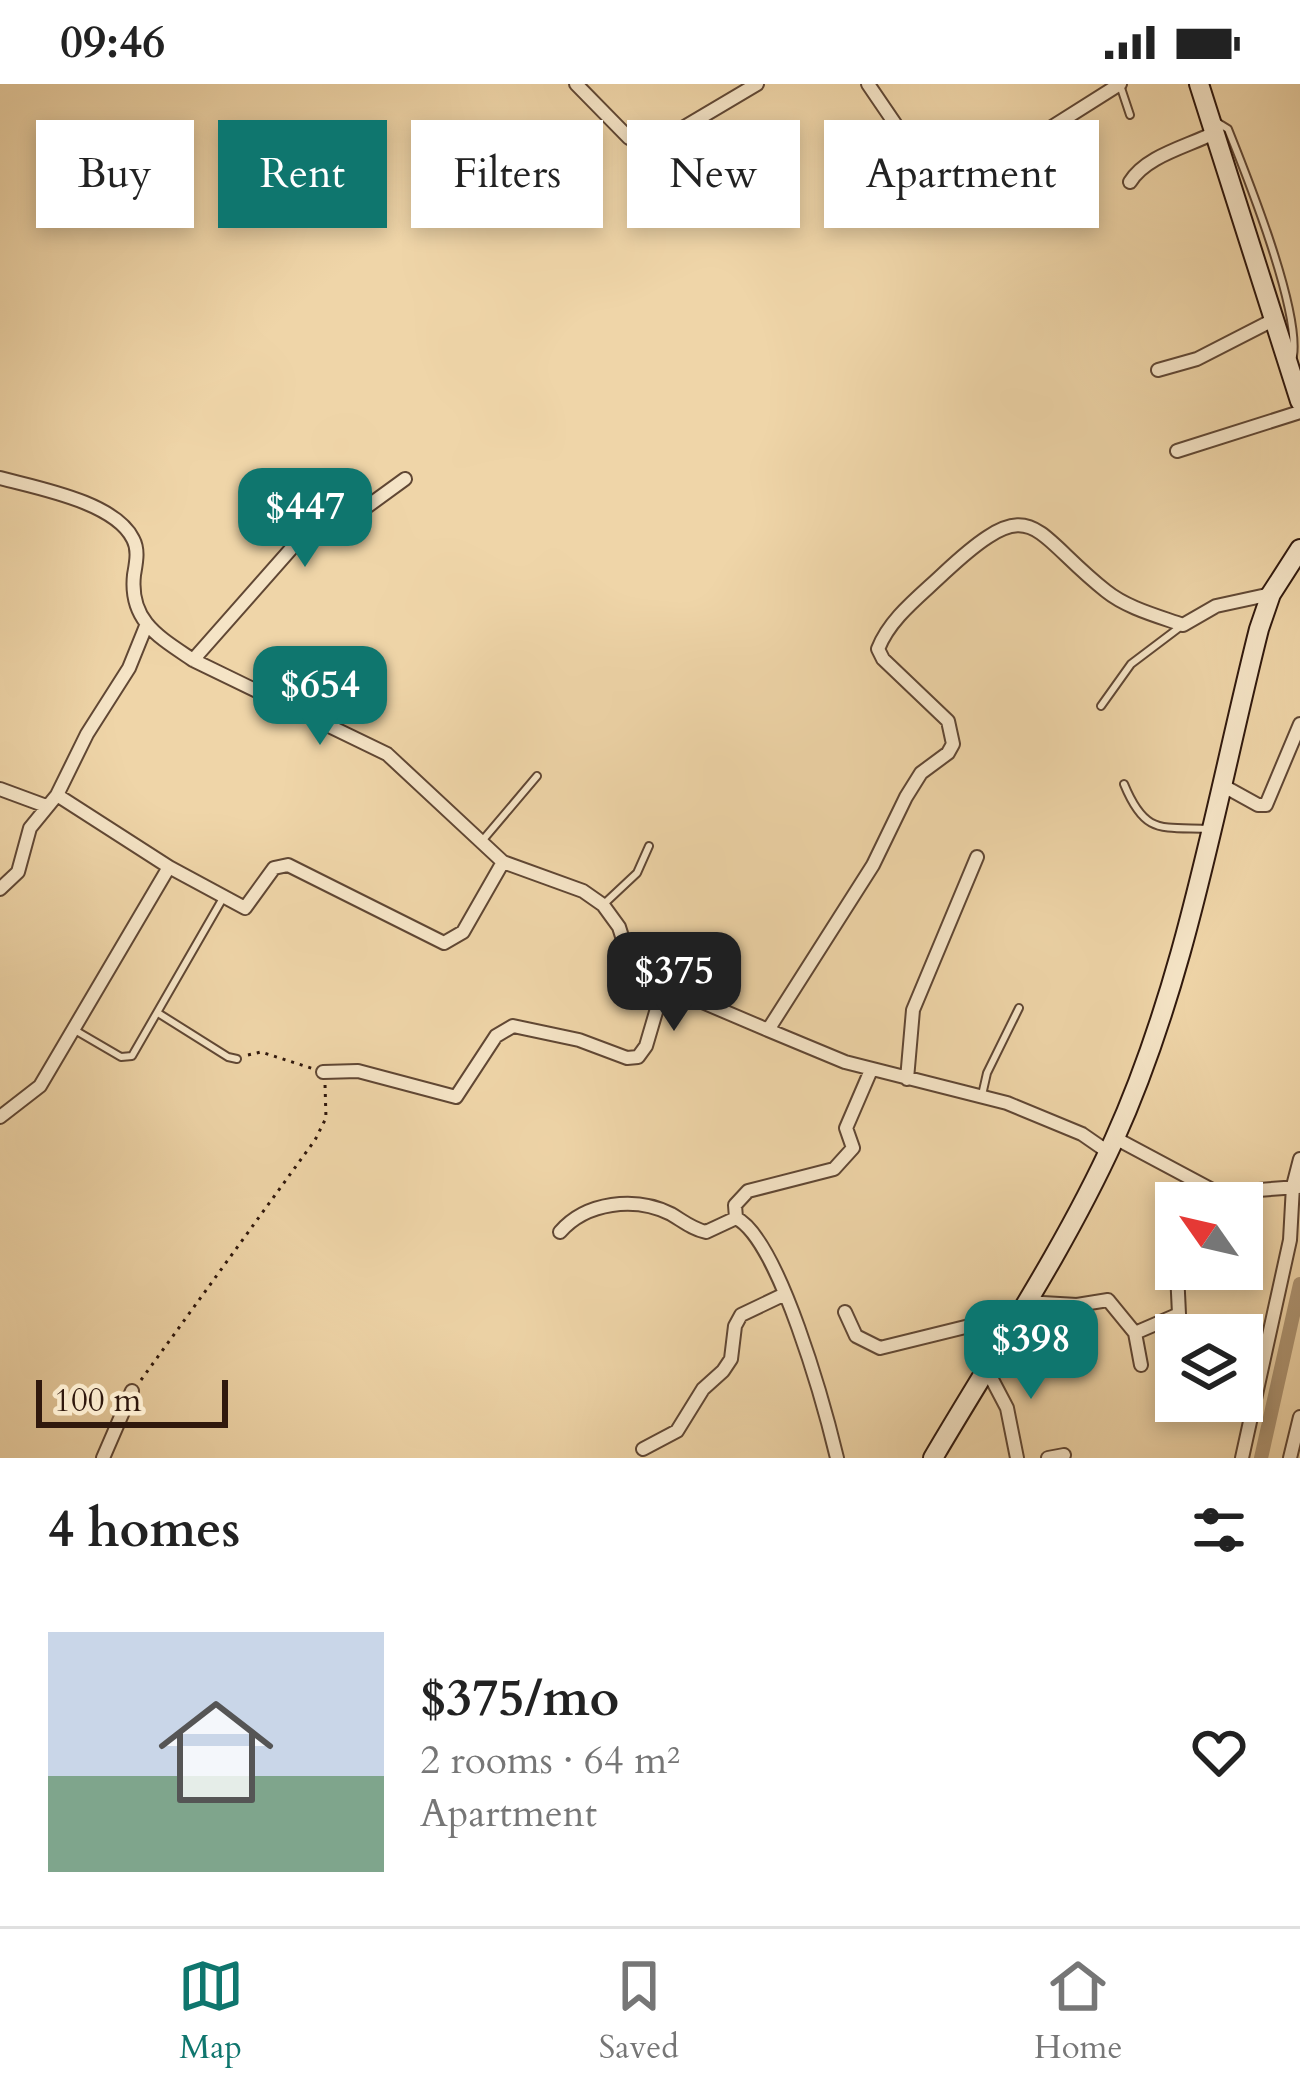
<!DOCTYPE html>
<html lang="en">
<head>
<meta charset="utf-8">
<style>
	:root { --surface:#fff; --page:#f2f2f2; --text:#222; --muted:#767676; --line:#e0e0e0; --accent:#0f766e }
	body { margin:0; font-family:Cardo,serif; background:var(--page); color:var(--text); height:100vh; display:flex; flex-direction:column; font-size:45px; white-space:nowrap }
	* { box-sizing:border-box; margin:0 }
	p { font-size:39px; color:var(--muted) }
	.icon { flex:none; width:66px; height:66px; fill:none; stroke:currentColor; stroke-width:2; stroke-linecap:round; stroke-linejoin:round }
	.map { position:relative; height:1374px; overflow:hidden }
	.details { display:flex; flex-direction:column; background:var(--surface); flex:1 }
	.details>* { flex:none }
	.banner { position:absolute; left:36px; top:36px; width:1230px; height:108px; display:flex; gap:24px }
	.needle { width:78px; rotate:304deg }
	.buttons { position:absolute; left:1155px; top:1098px; display:grid; gap:24px }
	.buttons a { display:grid; place-items:center; width:108px; height:108px; border-radius:0px; background:var(--surface); box-shadow:0 6px 18px #0003; font-size:60px }
	.scale { position:absolute; left:36px; bottom:30px; width:192px; box-sizing:border-box; padding-left:12px; border:6px solid #30180d; border-top:0; font-size:33px; line-height:42px; white-space:nowrap; color:#30180d; -webkit-text-stroke:9px #f5e4c6; paint-order:stroke }
	.price { position:absolute; translate:-50% -102px; padding:0 27px; border-radius:24px; background:var(--accent); color:#fff; font-size:39px; line-height:78px; filter:drop-shadow(0 3px 6px #0008) }
	.price::after { content:''; position:absolute; left:50%; top:72px; width:36px; height:27px; margin-left:-18px; background:inherit; clip-path:polygon(0 0,100% 0,50% 100%) }
	.price.active { background:#222; color:#fff }
	ul { padding:0; list-style:none }
	li { display:flex; align-items:center; gap:36px; height:300px; padding:0 48px }
	li span { display:grid; place-items:center; flex:none; width:336px; height:240px; border-radius:0px; color:#555 }
	li>.icon { margin-inline-start:auto }
	span .icon { width:144px; height:144px; fill:#fffc; stroke-width:1 }
	li b { font-size:51px }
	h2 { display:flex; justify-content:space-between; align-items:center; height:144px; padding:0 48px; font-size:51px }
	.tag { padding:0 42px; border-radius:0px; background:var(--surface); box-shadow:0 6px 18px #0003; font-size:42px; line-height:108px }
	.tag.active { background:var(--accent); color:#fff }
	.status { display:flex; justify-content:space-between; align-items:center; height:84px; padding:0 60px; background:var(--surface); direction:ltr }
	.status svg { height:33px; fill:currentColor }
	.dock { display:flex; justify-content:space-around; align-items:center; height:168px; border-top:3px solid var(--line); background:var(--surface); font-size:33px; color:var(--muted) }
	.dock a { display:grid; justify-items:center; gap:6px }
	.dock .active { color:var(--accent) }
	.map>svg:first-child { display:block }
	.lines { fill:none; stroke-linecap:round; stroke-linejoin:round }
	.canal { stroke:#ae9573; stroke-width:14 }
	.lane-casing { stroke:#604734; stroke-width:10 }
	.street-casing { stroke:#604734; stroke-width:16 }
	.secondary-casing { stroke:#30180d; stroke-width:22 }
	.path { stroke:#30180d; stroke-width:3; stroke-dasharray:3 6; stroke-linecap:butt }
	.lane { stroke:#f5e4c6; stroke-width:6 }
	.street { stroke:#f5e4c6; stroke-width:12 }
	.secondary { stroke:#f5e4c6; stroke-width:18 }
</style>
</head>
<body>
<div class="status"><b>09:46</b><svg viewBox="0 0 49 12"><path d="M0 12V9h3v3zM5 12V6h3v6zM10 12V3h3v9zM15 12V0h3v12zM26 1h20v11H26zM47 4h2v5h-2z"/></svg></div>
<div class="map">
<svg width="1300" height="1374" viewBox="0 0 1300 1374">
	<rect width="100%" height="100%" fill="#efd5a8"/>
	<filter id="stains"><feTurbulence type="fractalNoise" baseFrequency=".00167" numOctaves="4"/><feColorMatrix values="0 0 0 0 .2 0 0 0 0 .09 0 0 0 0 .02 0 0 0 .5 -.17"/></filter>
	<radialGradient id="worn" r=".72"><stop offset=".6" stop-color="#630" stop-opacity="0"/><stop offset="1" stop-color="#630" stop-opacity=".3"/></radialGradient>
	<g class="lines">
		<!-- canal -->
		<path class="canal" d="M 1261,1374 L 1300,1200"/>
		<!-- lane casing -->
		<g class="lane-casing">
			<path id="lane" d="M 1121,4 L 1130,31
				M 1215,37 L 1228,45 C 1248,95 1300,225 1293,272
				M 1101,622 L 1131,580 L 1180,543
				M 1124,700 C 1145,751 1160,743 1210,745
				M 482,757 L 537,692
				M 605,819 L 637,789 L 649,762
				M 158,929 L 228,973 L 237,975
				M 73,945 L 121,973 L 132,972 L 223,814
				M 982,1011 L 987,989 L 1019,924"/>
		</g>
		<!-- street casing -->
		<g class="street-casing">
			<path id="street" d="M 576,0 L 629,54 L 642,59 L 666,54 L 757,0
				M 868,0 L 930,91 L 944,101 L 960,101 L 1120,0
				M 1130,98 C 1146,72 1186,63 1214,49
				M 1158,286 L 1197,275 L 1273,236
				M 1177,367 L 1300,328
				M 0,394 C 37,404 115,418 133,455 C 139,466 136,479 134,491 C 129,537 159,553 193,576 L 387,670 L 503,778 L 583,807 L 603,821 L 619,843 L 631,881 L 639,891 L 768,946
				M 193,576 L 313,440 L 339,443 L 405,395
				M 1220,700 L 1258,721 L 1266,721 L 1300,640
				M 0,705 L 46,722
				M 57,711 L 169,783 L 245,824 L 274,784 L 288,781 L 444,859 L 463,848 L 503,778
				M 0,805 L 18,788 L 30,744 L 57,711 L 87,650 L 129,584 L 146,542
				M 323,988 L 358,987 L 456,1013 L 496,952 L 513,942 L 579,956 L 627,974 L 638,973 L 646,962 L 663,904
				M 907,995 L 913,926 L 977,773
				M 0,1033 L 40,1002 L 169,783
				M 1115,1054 L 1218,1109 L 1298,1103
				M 1108,1068 L 1082,1050 L 1007,1019 L 845,978 L 768,946 L 873,781 L 906,713 L 921,689 L 948,669 L 953,660 L 948,637 L 883,575 L 878,565 C 890,534 920,512 944,489 C 1035,404 1030,447 1106,507 C 1127,524 1158,532 1183,541 L 1216,522 L 1271,510
				M 736,1134 L 735,1121 L 748,1107 L 834,1085 L 853,1064 L 846,1044 L 871,986
				M 560,1148 C 586,1118 635,1112 671,1130 C 683,1137 692,1145 706,1148 L 736,1134 C 779,1155 825,1324 837,1374
				M 1025,1218 L 1077,1221 L 1108,1216 L 1135,1249 L 1141,1281
				M 845,1228 L 856,1252 L 880,1264 L 1018,1230
				M 1135,1249 L 1179,1230 L 1176,1167
				M 986,1284 L 1007,1324 L 1017,1374
				M 643,1365 L 677,1347 L 703,1305 L 723,1287 L 731,1275 L 735,1242 L 741,1231 L 785,1210
				M 103,1374 L 132,1307
				M 1048,1374 L 1064,1371
				M 1242,1374 L 1290,1156 L 1293,1102 L 1300,1075
				M 1290,1374 L 1300,1333"/>
		</g>
		<!-- secondary casing -->
		<g class="secondary-casing">
			<path id="secondary" d="M 1199,0 L 1300,317
				M 933,1374 C 994,1270 1064,1166 1114,1056 C 1187,895 1216,715 1259,545 L 1271,510 L 1300,465"/>
		</g>
		<!-- path -->
		<path class="path" d="M 248,971 L 261,968 L 314,985
			M 141,1296 L 315,1056 L 326,1034 L 325,1000"/>
		<!-- lane -->
		<use href="#lane" class="lane"/>
		<!-- street -->
		<use href="#street" class="street"/>
		<!-- secondary -->
		<use href="#secondary" class="secondary"/>
	</g>
	<rect width="100%" height="100%" filter="url(#stains)"/>
	<rect width="100%" height="100%" fill="url(#worn)"/>
</svg>
<div class="buttons">
<a><svg class="needle" viewBox="-14 -14 28 28"><path d="M0-13l5 13h-10z" fill="#e53935"/><path d="M0 13l5-13h-10z" fill="#767676"/></svg></a>
<a><svg class="icon" aria-label="layers" viewBox="0 0 24 24"><path d="M12 4l9 5-9 5-9-5zM3 14l9 5 9-5"/></svg></a>
</div>
<div class="scale">100 m</div>
<b class="price" style="left:305px;top:486px">$447</b>
<b class="price" style="left:320px;top:664px">$654</b>
<b class="price active" style="left:674px;top:950px">$375</b>
<b class="price" style="left:1031px;top:1318px">$398</b>
<div class="banner">
<a class="tag">Buy</a>
<a class="tag active">Rent</a>
<a class="tag">Filters</a>
<a class="tag">New</a>
<a class="tag">Apartment</a>
</div>
</div>
<section class="details">
<h2>4 homes<svg class="icon" aria-label="filters" viewBox="0 0 24 24"><path d="M4 7h16M4 17h16"/><circle cx="9" cy="7" r="2"/><circle cx="15" cy="17" r="2"/></svg></h2>
<ul>
<li><span style="background:linear-gradient(#c9d6e8 60%,#7fa58c 0)"><svg class="icon" aria-label="home" viewBox="0 0 24 24"><path d="M3 11l9-7 9 7M6 9v11h12V9"/></svg></span><div><b>$375/mo</b><p>2 rooms · 64 m²</p><p>Apartment</p></div><svg class="icon" aria-label="heart" viewBox="0 0 24 24"><path d="M12 20l-8-8c-3-5 5-10 8-4 3-6 11-1 8 4z"/></svg></li>
</ul>
</section>
<nav class="dock">
<a class="active"><svg class="icon" aria-label="map" viewBox="0 0 24 24"><path d="M3 6l6-2 6 2 6-2v14l-6 2-6-2-6 2zM9 4v14M15 6v14"/></svg>Map</a>
<a><svg class="icon" aria-label="saved" viewBox="0 0 24 24"><path d="M7 4h10v16l-5-4-5 4z"/></svg>Saved</a>
<a><svg class="icon" aria-label="home" viewBox="0 0 24 24"><path d="M3 11l9-7 9 7M6 9v11h12V9"/></svg>Home</a>
</nav>
</body>
</html>
